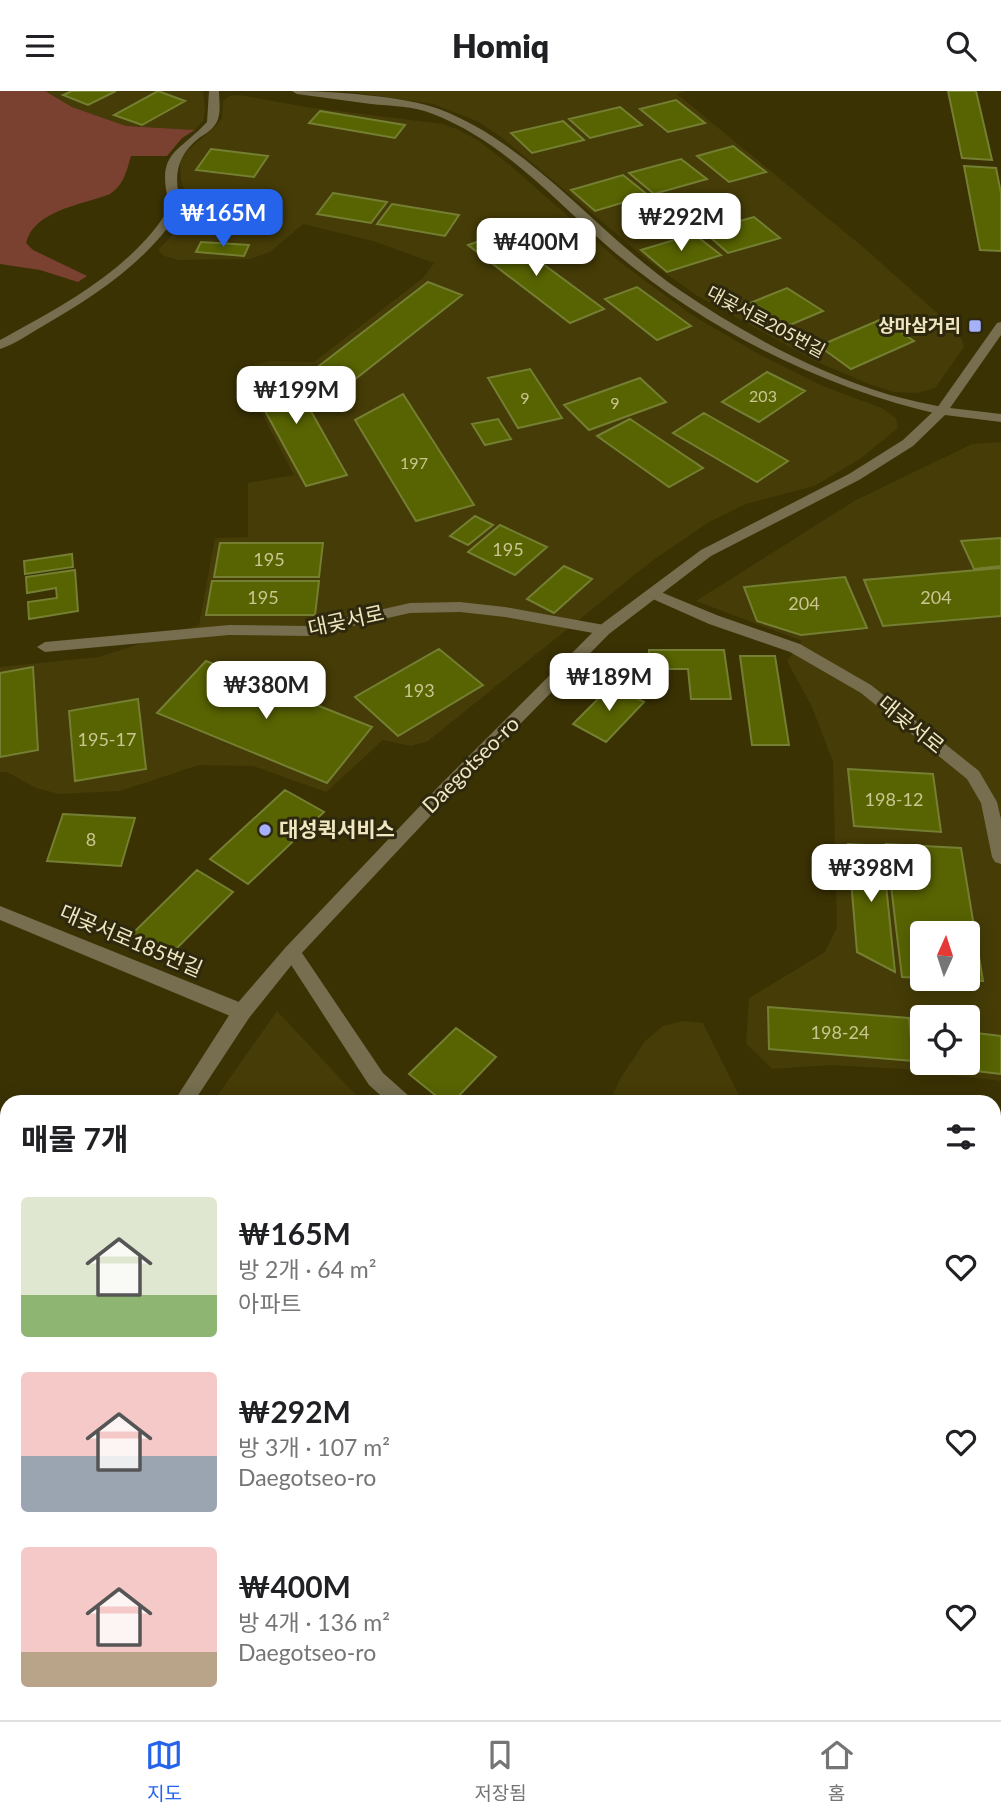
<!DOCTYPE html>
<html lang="ko">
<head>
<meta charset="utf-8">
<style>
	:root { --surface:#fff; --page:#f6f6f6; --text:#202124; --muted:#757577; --line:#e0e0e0; --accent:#2563eb }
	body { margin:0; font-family:Lato,"Noto Sans KR",sans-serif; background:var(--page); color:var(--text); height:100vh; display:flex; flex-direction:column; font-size:26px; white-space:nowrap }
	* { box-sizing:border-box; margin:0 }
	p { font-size:23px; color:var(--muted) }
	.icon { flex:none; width:38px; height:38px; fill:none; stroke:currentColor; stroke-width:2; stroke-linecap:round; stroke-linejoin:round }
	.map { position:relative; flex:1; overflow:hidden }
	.drawer { position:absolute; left:0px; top:1004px; width:1001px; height:625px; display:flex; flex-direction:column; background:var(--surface); border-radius:21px 21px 0 0; box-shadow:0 4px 18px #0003 }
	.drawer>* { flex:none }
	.needle { width:46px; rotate:3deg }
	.buttons { position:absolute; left:910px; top:830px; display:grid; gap:14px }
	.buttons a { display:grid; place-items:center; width:70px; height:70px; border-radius:7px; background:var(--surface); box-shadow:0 4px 18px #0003; font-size:35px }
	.price { position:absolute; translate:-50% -60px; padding:0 16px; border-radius:14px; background:#fff; color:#222; font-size:23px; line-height:46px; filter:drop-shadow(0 2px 4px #0008) }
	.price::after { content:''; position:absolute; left:50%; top:42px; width:21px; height:16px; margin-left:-10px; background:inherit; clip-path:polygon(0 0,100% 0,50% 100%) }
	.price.on { background:var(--accent); color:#fff }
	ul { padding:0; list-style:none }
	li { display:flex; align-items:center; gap:21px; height:175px; padding:0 21px }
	li span { display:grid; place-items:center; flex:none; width:196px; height:140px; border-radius:7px; color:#555 }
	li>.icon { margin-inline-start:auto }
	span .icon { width:84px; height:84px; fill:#fffc; stroke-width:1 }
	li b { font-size:30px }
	h2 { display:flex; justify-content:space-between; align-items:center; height:84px; padding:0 21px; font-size:30px }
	header { display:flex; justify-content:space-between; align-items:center; height:91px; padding:0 21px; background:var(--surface); font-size:32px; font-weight:800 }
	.dock { display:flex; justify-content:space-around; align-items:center; height:98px; border-top:2px solid var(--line); background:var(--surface); font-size:19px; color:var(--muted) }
	.dock a { display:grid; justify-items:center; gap:4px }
	.dock .on { color:var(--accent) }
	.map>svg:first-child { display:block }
	.built { fill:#453c07; fill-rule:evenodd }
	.green { fill:#7a4131 }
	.building { fill:#586302; stroke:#747f32; stroke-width:2; fill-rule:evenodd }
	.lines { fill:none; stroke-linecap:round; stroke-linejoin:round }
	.service { fill:#766e4f; fill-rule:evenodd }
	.tertiary { fill:#766e4f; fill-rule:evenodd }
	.poi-dot { fill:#a6b1fc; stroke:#2e280f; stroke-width:2.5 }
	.labels { text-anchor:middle; stroke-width:6; stroke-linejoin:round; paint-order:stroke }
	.far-number-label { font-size:16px; fill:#cac691 }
	.far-street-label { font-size:18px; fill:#f0e7c1; stroke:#2e280f }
	.far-poi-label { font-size:18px; font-weight:bold; fill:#f0e7c1; stroke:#2e280f; text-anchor:end }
	.number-label { font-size:18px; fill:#cac691 }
	.street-label { font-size:21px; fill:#f0e7c1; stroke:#2e280f }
	.poi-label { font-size:21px; font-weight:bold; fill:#f0e7c1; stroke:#2e280f; text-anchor:start }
</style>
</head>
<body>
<header><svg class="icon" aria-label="menu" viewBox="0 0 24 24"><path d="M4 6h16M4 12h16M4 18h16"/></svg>Homiq<svg class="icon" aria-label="search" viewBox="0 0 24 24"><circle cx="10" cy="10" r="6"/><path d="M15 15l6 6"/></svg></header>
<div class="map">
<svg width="1001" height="1629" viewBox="0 0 1001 1629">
	<rect width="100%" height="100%" fill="#3b3204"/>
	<!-- built -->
	<path class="built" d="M 45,0 L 203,0 L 205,20 L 203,30 L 195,39 L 126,35 L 72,16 Z
		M 344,0 L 686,0 L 677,3 L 863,156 L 944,228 L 960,244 L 964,256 L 935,297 L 917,302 L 894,301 L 869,293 L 815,270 L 696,204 L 650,171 L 501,46 L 479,31 L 433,13 Z
		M 239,4 L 306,16 L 443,33 L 459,39 L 479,50 L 511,75 L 621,172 L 692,224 L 762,265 L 825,296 L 882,317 L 896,327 L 898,337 L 860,368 L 814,395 L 746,413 L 709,431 L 652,470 L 428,650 L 411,655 L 383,649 L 326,701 L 253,675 L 199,674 L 120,700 L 59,703 L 36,697 L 7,681 L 0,681 L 0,576 L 99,566 L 199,534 L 215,447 L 248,446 L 248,392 L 294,384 L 239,278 L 269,270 L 314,271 L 423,187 L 434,172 L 373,150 L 303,133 L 270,161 L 250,168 L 178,169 L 164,165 L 158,159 L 172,144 L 187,120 L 188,110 L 181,90 L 180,71 L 187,60 L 215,36 L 222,27 L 223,10 L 229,5 Z
		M 1001,351 L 1001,990 L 903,978 L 830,974 L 772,978 L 746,952 L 749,907 L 825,861 L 837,837 L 833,671 L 812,616 L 787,570 L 802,550 L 696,510 L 856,409 L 972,353 ZM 922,842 L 968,842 L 968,887 L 922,887 ZM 922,926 L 968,926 L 968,971 L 922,971 Z
		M 277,920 L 352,1000 L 366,1011 L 213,1011 Z
		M 683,930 L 703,932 L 741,1009 L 767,1011 L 609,1011 L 620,988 L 645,950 L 663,935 Z
		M 994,1049 L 1001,1051 L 1001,1313 L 994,1309 Z
		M 994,1361 L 1001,1364 L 1001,1629 L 0,1629 L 0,1513 L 7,1497 L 7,1622 L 994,1622 Z"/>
	<!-- green -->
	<path class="green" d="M 0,0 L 45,0 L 72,16 L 126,35 L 195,39 L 182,47 L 167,65 L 131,65 C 126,82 124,93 110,103 C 82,114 34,119 26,152 L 33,159 L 87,185 L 78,191 L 40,179 L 0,173 Z"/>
	<!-- building -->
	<path class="building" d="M 72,0 L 116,0 L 88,14 L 63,4 Z
		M 158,0 L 185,10 L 142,34 L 114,24 Z
		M 948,0 L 976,0 L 992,69 L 962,67 Z
		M 676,9 L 705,32 L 668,41 L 640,18 Z
		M 620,16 L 642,34 L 590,47 L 569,28 Z
		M 320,20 L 405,34 L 395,47 L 309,32 Z
		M 563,30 L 584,49 L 532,62 L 511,42 Z
		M 733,55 L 766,81 L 729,91 L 697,65 Z
		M 211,58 L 268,65 L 254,86 L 196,79 Z
		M 681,68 L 707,88 L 654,103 L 629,82 Z
		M 964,75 L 996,77 L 1001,102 L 1001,160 L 980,159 Z
		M 623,84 L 648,104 L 595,120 L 571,99 Z
		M 333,102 L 387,111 L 371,132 L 317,123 Z
		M 392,113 L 459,124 L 445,145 L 377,133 Z
		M 754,126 L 780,147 L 728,162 L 703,140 Z
		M 501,142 L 604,218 L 570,232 L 468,154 Z
		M 694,143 L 721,164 L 667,181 L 641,159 Z
		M 201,151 L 249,154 L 244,165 L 196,161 Z
		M 428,191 L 462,204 L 354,289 L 319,275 Z
		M 637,196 L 691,235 L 657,249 L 605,208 Z
		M 787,197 L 823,220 L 773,241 L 738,217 Z
		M 882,228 L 914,250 L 851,278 L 819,255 Z
		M 286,276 L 347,384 L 306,395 L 246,285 Z
		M 530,278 L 562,327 L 518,337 L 488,287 Z
		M 767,281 L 805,300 L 759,331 L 722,311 Z
		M 640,287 L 666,311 L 589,339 L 564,314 Z
		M 403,303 L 474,414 L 416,430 L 355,329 Z
		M 704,322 L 788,370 L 757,391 L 673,342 Z
		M 498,328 L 511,348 L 485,354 L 472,333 Z
		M 630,328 L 703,377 L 669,396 L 597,345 Z
		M 475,425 L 493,434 L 468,454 L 450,445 Z
		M 500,434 L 547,456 L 515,484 L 468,461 Z
		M 1001,447 L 1001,475 L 974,478 L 961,450 Z
		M 220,452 L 323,452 L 319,486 L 214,486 Z
		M 72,463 L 73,476 L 25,483 L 24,470 Z
		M 564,475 L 592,488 L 554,522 L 527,508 Z
		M 1001,477 L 1001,525 L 883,535 L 864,489 Z
		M 75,479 L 78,520 L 29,528 L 28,511 L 57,507 L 56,497 L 27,502 L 26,486 Z
		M 845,486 L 867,537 L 801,544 L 757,530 L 744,496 Z
		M 212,490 L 319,490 L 315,524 L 206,524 Z
		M 439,558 L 483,594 L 398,645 L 355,606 Z
		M 649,559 L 724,559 L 731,608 L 691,608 L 688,578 L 650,578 Z
		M 740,565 L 775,565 L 789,654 L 752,654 Z
		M 206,570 L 372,636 L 327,692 L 157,622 Z
		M 33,576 L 38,659 L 0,666 L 0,582 Z
		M 612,594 L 644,611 L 606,651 L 573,633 Z
		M 138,608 L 146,678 L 75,690 L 69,620 Z
		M 848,678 L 933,683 L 941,741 L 854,735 Z
		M 285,699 L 324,721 L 248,793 L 210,768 Z
		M 63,723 L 135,727 L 121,775 L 47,770 Z
		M 848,753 L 882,755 L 895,881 L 857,861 Z
		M 886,753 L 961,757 L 983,890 L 902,886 ZM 922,842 L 968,842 L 968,887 L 922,887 Z
		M 197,779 L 233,801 L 168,866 L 132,843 Z
		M 768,916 L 909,927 L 913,970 L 769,958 Z
		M 456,937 L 496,966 L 452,1012 L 445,1012 L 409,983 Z
		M 968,941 L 1001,945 L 1001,983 L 933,975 L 933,971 L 968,971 Z
		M 994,1063 L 1001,1065 L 1001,1140 L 994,1138 Z
		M 996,1163 L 1001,1165 L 1001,1196 L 994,1193 Z
		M 994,1201 L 1001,1203 L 1001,1276 L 994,1273 Z
		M 994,1442 L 1001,1445 L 1001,1536 L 994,1533 Z
		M 72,1622 L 101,1622 L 120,1629 L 69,1629 Z
		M 139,1622 L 280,1622 L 277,1629 L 157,1629 Z"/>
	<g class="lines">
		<!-- service -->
		<path class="service" d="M 209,0 L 219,0 C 219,9 221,19 218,28 C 215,37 207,42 199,47 C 175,66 173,88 182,116 C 149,170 96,204 43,235 C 29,243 15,253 0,258 L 0,249 C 62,215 133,178 170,116 C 155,61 176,64 207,31 Z
			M 292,0 C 329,0 405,5 439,18 C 532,53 599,145 681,200 C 744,243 816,281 890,304 C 908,309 928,313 947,317 L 948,320 L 942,324 C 822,297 707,239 613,160 C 556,111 505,51 433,23 C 413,15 391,15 371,13 C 346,10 322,6 297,3 Z
			M 651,497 L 719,525 L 800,553 L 871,594 L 979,680 L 997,711 L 1001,728 L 1001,773 L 995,771 L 992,766 L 981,712 L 967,688 L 861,602 L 790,561 L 709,533 L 646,505 L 644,502 Z
			M 460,511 L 505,516 L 604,534 L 611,539 L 604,544 L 505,526 L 460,521 L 410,522 L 308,545 L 229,544 L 45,561 L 37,556 L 45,551 L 229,534 L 308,535 L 410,512 Z
			M 0,815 L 249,915 L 251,921 L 249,927 L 242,929 L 235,927 L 0,829 Z
			M 292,854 L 298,856 L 383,982 L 410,1006 L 412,1012 L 389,1012 L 369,994 L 286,866 L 283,861 L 286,856 Z
			M 994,1320 L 1001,1323 L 1001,1346 L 994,1343 Z"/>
		<!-- tertiary -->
		<path class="tertiary" d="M 1001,231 L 1001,244 L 950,317 L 1001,323 L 1001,331 L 945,324 L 913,355 L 859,389 L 711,465 L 609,543 L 452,702 L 298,866 L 249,927 L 193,1012 L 173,1012 L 235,915 L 286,856 L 440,694 L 599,535 L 701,459 L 849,383 L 903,349 L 937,317 L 997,232 Z
			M 7,1350 L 7,1385 L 0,1388 L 0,1353 Z"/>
	</g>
	<!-- markers -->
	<g class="poi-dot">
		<rect x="968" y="228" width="14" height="14" rx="3.5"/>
		<circle cx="265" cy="739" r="7"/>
	</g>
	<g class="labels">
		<!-- far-number labels -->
		<g class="far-number-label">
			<text x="763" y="311">203</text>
			<text x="525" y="313">9</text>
			<text x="615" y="318">9</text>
			<text x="414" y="378">197</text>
		</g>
		<!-- far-street labels -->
		<g class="far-street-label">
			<text transform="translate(766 231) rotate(28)" y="6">대곶서로205번길</text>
		</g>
		<!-- far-poi labels -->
		<g class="far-poi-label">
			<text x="961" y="241">상마삼거리</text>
		</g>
		<!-- number labels -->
		<g class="number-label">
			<text x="508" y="465">195</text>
			<text x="269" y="475">195</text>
			<text x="263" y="513">195</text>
			<text x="936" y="513">204</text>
			<text x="804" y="519">204</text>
			<text x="419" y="606">193</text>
			<text x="107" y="655">195-17</text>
			<text x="894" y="715">198-12</text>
			<text x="91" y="755">8</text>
			<text x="840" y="948">198-24</text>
		</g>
		<!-- street labels -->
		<g class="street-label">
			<text transform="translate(346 530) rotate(-12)" y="7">대곶서로</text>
			<text transform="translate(911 634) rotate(39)" y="7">대곶서로</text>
			<text transform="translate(471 674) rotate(-45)" y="7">Daegotseo-ro</text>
			<text transform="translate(131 850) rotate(23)" y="7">대곶서로185번길</text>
		</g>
		<!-- poi labels -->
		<g class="poi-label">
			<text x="279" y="746">대성퀵서비스</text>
		</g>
	</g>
</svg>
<div class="buttons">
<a><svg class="needle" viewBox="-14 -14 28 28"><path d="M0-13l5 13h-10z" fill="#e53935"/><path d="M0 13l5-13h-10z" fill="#757577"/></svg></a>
<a><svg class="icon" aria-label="locate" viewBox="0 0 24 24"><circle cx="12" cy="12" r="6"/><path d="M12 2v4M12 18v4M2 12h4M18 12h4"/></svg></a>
</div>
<b class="price on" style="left:223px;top:158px">₩165M</b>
<b class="price" style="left:681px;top:162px">₩292M</b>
<b class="price" style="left:536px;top:187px">₩400M</b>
<b class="price" style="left:296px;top:335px">₩199M</b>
<b class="price" style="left:609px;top:622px">₩189M</b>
<b class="price" style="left:266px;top:630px">₩380M</b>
<b class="price" style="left:871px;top:813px">₩398M</b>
<section class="drawer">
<h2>매물 7개<svg class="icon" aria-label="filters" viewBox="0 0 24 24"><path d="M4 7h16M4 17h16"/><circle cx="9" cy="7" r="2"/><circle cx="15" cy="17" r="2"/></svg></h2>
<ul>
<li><span style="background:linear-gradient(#dfe7d0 70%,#8fb573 0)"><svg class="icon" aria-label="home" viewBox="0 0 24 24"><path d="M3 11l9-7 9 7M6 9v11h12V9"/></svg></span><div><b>₩165M</b><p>방 2개 · 64 m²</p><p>아파트</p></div><svg class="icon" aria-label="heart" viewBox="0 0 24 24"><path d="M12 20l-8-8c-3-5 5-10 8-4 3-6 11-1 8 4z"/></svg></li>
<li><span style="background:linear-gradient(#f6c9c9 60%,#9aa5b1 0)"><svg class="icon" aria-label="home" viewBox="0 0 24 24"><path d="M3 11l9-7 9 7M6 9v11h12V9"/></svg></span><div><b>₩292M</b><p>방 3개 · 107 m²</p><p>Daegotseo-ro</p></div><svg class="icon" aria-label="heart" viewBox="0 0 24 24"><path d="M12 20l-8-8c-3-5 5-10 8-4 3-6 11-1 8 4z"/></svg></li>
<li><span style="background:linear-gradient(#f6c9c9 75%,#b9a48a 0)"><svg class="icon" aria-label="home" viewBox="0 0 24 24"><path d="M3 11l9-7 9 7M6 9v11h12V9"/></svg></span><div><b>₩400M</b><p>방 4개 · 136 m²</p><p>Daegotseo-ro</p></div><svg class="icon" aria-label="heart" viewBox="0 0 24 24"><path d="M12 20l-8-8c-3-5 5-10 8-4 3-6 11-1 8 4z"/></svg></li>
</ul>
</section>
</div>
<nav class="dock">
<a class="on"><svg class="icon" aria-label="map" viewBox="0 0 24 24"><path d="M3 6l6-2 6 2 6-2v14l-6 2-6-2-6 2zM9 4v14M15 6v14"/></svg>지도</a>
<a><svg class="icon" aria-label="saved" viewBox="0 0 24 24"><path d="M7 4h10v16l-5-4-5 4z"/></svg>저장됨</a>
<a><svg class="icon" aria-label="home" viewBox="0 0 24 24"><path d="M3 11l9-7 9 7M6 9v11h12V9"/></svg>홈</a>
</nav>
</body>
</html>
